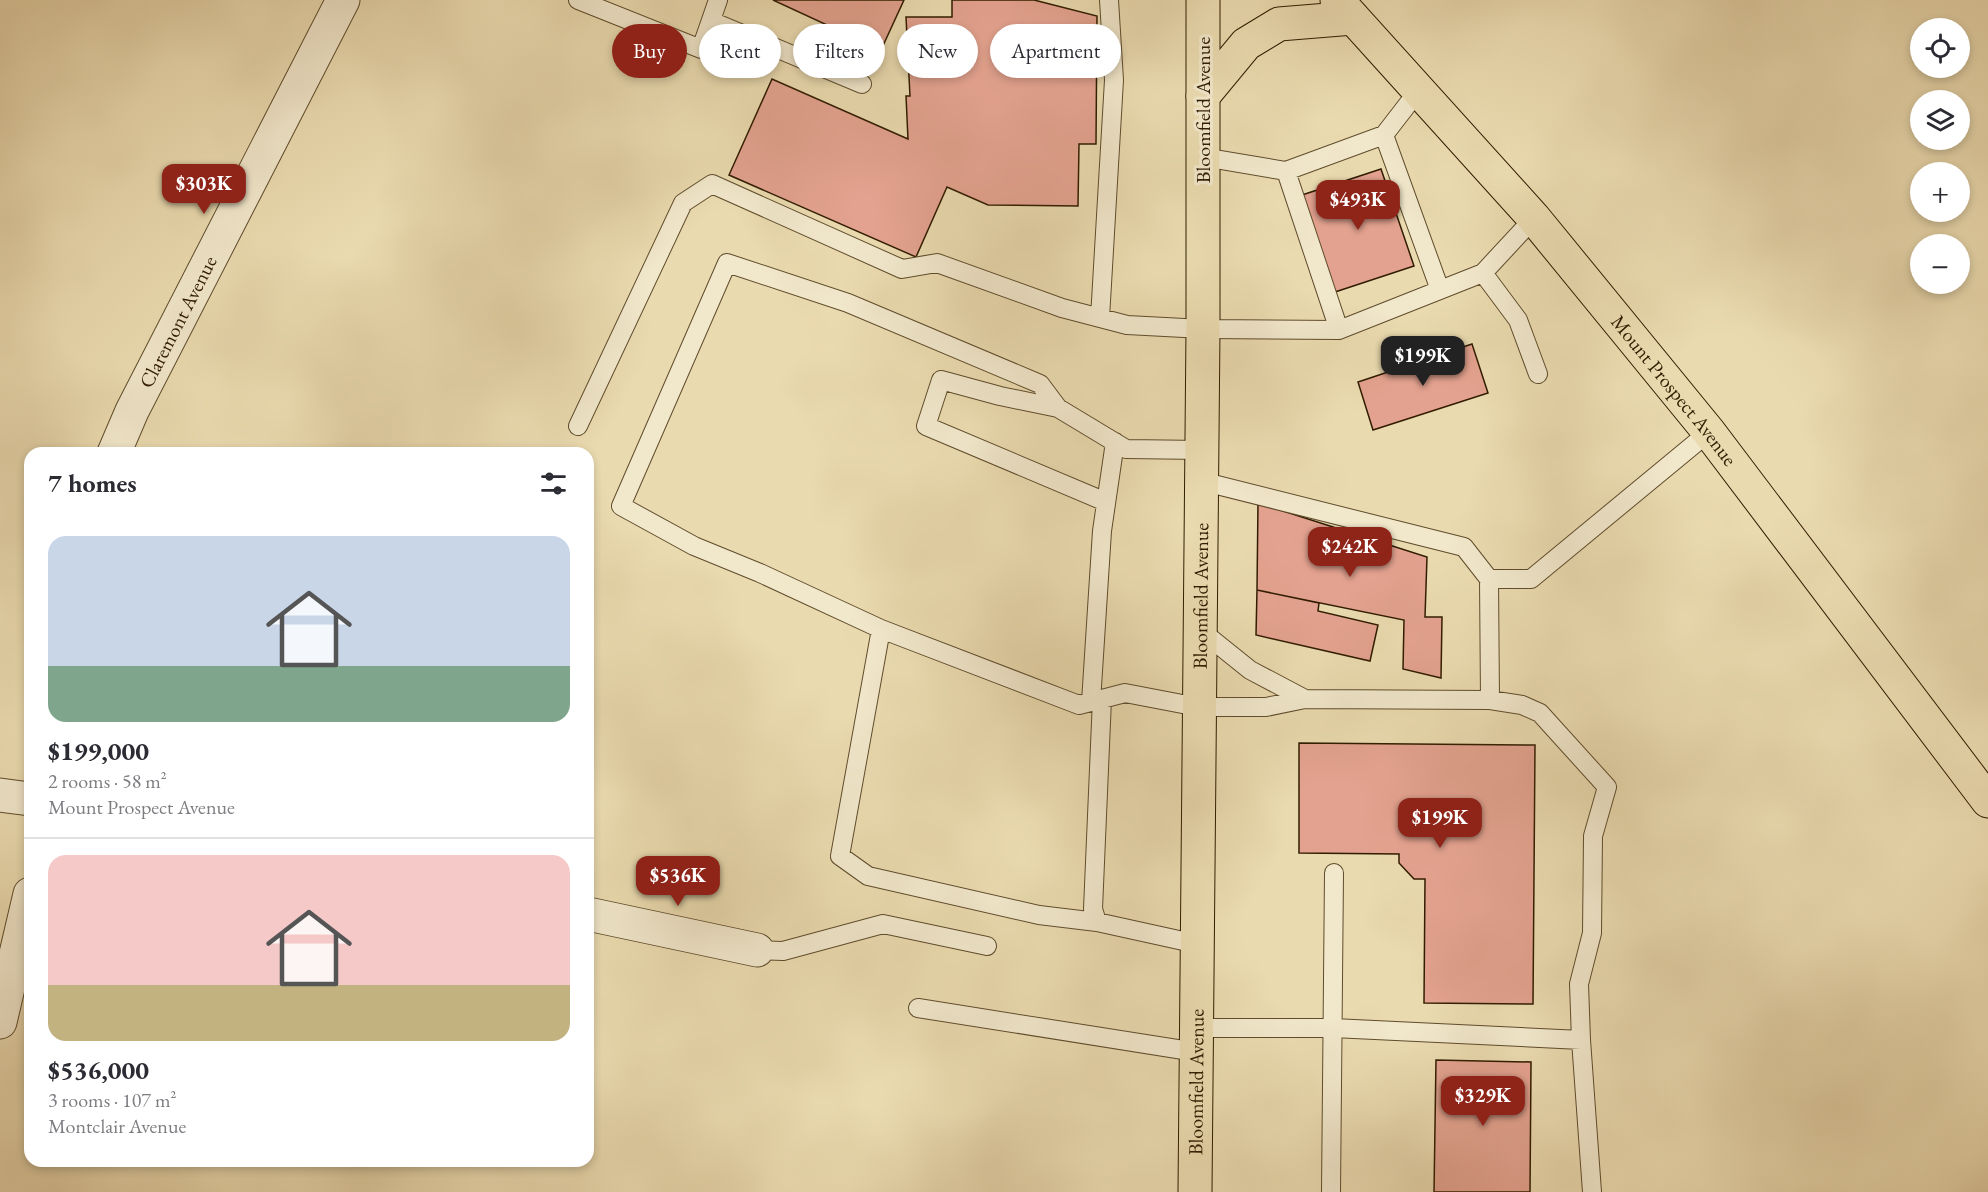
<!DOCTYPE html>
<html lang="en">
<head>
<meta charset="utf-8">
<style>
	:root { --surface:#fff; --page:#f2f2f3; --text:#2b2b33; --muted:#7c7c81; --line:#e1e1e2; --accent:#8f2418 }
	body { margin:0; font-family:"EB Garamond",serif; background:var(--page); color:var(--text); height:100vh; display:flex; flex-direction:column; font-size:22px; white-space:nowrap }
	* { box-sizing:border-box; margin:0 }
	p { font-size:20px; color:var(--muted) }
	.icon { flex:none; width:33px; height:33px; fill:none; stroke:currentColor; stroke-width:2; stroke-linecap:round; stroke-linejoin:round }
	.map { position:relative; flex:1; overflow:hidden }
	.sheet { position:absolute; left:24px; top:447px; width:570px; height:720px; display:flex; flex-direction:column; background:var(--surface); border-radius:18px; box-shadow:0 3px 9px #0003 }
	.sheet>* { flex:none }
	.guide { position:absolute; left:612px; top:24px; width:570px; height:54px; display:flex; gap:12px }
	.fabs { position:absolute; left:1910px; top:18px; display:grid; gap:12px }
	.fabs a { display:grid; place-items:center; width:60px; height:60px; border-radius:50%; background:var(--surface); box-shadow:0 3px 9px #0003; font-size:30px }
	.price { position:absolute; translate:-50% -51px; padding:0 14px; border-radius:12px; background:var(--accent); color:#fff; font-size:20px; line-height:39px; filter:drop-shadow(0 2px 3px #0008) }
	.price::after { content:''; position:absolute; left:50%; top:36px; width:18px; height:14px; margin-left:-9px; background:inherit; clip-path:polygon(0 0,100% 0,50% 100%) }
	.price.current { background:#222; color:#fff }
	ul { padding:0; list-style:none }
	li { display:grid; align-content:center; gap:12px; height:318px; padding:0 24px }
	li+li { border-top:2px solid var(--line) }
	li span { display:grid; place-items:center; height:186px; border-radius:18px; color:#555 }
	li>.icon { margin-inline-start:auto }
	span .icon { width:108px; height:108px; fill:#fffc; stroke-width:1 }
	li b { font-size:26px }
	h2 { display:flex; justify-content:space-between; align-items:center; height:72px; padding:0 24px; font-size:26px }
	.pill { padding:0 21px; border-radius:27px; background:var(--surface); box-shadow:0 3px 9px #0003; font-size:21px; line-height:54px }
	.pill.current { background:var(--accent); color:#fff }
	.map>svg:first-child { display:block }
	.building { fill:#e3a28f; stroke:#311c00; stroke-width:1.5 }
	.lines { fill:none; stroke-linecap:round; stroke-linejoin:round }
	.service-casing { stroke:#5f4c2c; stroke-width:20 }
	.minor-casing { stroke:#5f4c2c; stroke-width:35 }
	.primary-casing { stroke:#311c00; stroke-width:35 }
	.service { stroke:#f1e7cb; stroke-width:18 }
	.minor { stroke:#f1e7cb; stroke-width:33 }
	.primary { stroke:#eadaaf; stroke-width:33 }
	.labels { text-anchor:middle; stroke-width:6; stroke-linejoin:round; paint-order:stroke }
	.street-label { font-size:20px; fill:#311c00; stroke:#f1e7cb }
</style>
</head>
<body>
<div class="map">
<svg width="1988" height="1192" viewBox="0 0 1988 1192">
	<rect width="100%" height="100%" fill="#eadaaf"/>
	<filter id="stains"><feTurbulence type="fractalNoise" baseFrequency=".00333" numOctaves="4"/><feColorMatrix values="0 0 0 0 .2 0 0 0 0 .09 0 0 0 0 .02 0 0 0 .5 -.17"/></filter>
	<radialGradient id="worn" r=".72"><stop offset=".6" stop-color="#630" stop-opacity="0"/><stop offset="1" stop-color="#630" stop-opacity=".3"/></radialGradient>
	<!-- building -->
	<path class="building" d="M 773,0 L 904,0 L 881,50 Z
		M 952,0 L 1034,0 L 1097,16 L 1096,144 L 1079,144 L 1078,206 L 988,205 L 947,187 L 916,257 L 729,175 L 772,79 L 908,139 L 906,96 L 910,96 L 906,17 L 952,17 Z
		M 1381,169 L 1414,266 L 1335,292 L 1302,195 Z
		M 1472,344 L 1488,393 L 1373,430 L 1358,382 Z
		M 1258,503 L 1427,557 L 1425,617 L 1442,617 L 1441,678 L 1403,669 L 1404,620 L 1257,590 Z
		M 1257,590 L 1319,603 L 1318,611 L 1378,625 L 1370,661 L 1256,635 Z
		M 1299,743 L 1535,745 L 1533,1004 L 1424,1003 L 1425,879 L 1414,879 L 1399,863 L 1399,854 L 1299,853 Z
		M 1436,1060 L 1531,1062 L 1530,1192 L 1434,1192 Z"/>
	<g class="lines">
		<!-- service casing -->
		<g class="service-casing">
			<path id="service" d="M 578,0 L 701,49 L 718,0
				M 711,21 L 862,84
				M 1384,135 L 1440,290
				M 1203,157 L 1286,171 L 1384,135 L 1418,91
				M 1286,171 L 1339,330
				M 1483,273 L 1518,320 L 1538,374
				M 1100,318 L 1114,80 L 1109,0
				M 1058,408 L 1000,396 L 941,380 L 926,426 L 1106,502
				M 578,426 L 683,203 L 712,184 L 902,269 L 937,263 L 1062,308 L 1127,325 L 1203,329 L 1339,330 L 1483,273 L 1534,218
				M 1202,450 L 1126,449 L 1058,408 L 1040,384 L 848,303 L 727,263 L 621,506 L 694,546 L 760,573 L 881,629 L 1079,705 L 1125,693 L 1198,707 L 1266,707 L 1305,699 L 1490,700 L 1522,705 L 1540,713 L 1607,787 L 1593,836 L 1592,933 L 1579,984 L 1581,1040
				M 1201,481 L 1464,547 L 1489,579 L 1531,579 L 1709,432
				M 1489,579 L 1490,700
				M 881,629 L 840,856 L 868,876 L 1039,915 L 1097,922 L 1197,944
				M 1199,629 L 1250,670 L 1305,699
				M 1091,702 L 1102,531 L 1115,442
				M 1097,922 L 1093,909 L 1102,699
				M 757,950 L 783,951 L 883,924 L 987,946
				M 918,1008 L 1196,1052
				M 1196,1028 L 1333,1028 L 1581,1040 L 1592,1192
				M 1331,1192 L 1334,873"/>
		</g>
		<!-- minor casing -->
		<g class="minor-casing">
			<g id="minor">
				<path id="s1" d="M 114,453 L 132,411 L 343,0"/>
				<path d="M 0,795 L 30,799"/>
				<path d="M 588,914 L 757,950"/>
				<path d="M 0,1022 L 30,894"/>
			</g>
		</g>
		<!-- primary casing -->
		<g class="primary-casing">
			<g id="primary">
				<path id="s2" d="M 1337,0 L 1534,218 L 1709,432 L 1988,801"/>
				<path d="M 1203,96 L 1246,44 L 1279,24 L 1353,18"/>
				<path id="s3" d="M 1195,1192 L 1203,329 L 1203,0"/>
			</g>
		</g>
		<!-- service -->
		<use href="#service" class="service"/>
		<!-- minor -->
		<use href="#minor" class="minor"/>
		<!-- primary -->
		<use href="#primary" class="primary"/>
	</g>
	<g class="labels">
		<!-- street labels -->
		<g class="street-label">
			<text transform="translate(1203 110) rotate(-90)" y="7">Bloomfield Avenue</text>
			<text dy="7" stroke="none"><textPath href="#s1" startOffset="146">Claremont Avenue</textPath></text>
			<text dy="7" stroke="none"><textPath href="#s2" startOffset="516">Mount Prospect Avenue</textPath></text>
			<text dy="7" stroke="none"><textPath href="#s3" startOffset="596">Bloomfield Avenue</textPath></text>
			<text dy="7" stroke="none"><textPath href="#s3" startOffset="110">Bloomfield Avenue</textPath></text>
		</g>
	</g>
	<rect width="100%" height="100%" filter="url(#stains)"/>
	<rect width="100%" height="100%" fill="url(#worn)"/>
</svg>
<div class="fabs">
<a><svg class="icon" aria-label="locate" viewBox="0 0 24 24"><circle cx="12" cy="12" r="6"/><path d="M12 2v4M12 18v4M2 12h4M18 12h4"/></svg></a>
<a><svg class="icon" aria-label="layers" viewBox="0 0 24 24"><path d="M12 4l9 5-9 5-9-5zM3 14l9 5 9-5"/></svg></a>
<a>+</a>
<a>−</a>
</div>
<b class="price" style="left:204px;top:215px">$303K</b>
<b class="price" style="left:1358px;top:231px">$493K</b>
<b class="price current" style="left:1423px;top:387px">$199K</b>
<b class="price" style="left:1350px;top:578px">$242K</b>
<b class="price" style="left:1440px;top:849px">$199K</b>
<b class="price" style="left:678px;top:907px">$536K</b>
<b class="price" style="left:1483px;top:1127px">$329K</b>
<div class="guide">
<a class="pill current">Buy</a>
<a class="pill">Rent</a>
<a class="pill">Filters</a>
<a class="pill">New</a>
<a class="pill">Apartment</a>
</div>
<section class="sheet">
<h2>7 homes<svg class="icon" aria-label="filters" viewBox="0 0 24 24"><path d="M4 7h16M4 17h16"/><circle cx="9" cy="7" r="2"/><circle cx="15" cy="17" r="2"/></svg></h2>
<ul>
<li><span style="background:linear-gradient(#c9d6e8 70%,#7fa58c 0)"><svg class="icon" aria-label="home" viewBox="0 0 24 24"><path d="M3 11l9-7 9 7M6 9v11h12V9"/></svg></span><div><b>$199,000</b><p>2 rooms · 58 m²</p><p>Mount Prospect Avenue</p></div></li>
<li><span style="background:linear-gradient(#f6c9c9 70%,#c2b280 0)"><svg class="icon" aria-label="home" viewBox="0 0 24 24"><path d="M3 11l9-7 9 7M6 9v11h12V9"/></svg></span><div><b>$536,000</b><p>3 rooms · 107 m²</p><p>Montclair Avenue</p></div></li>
</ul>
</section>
</div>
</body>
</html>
